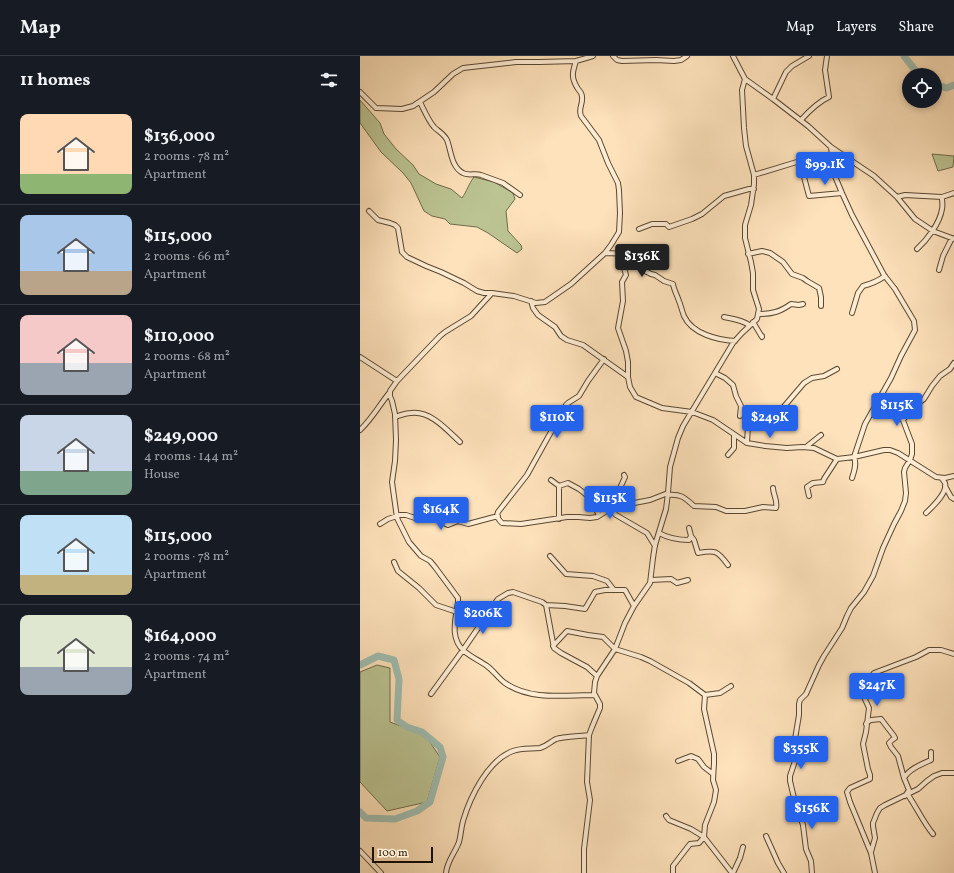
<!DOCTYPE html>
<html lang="en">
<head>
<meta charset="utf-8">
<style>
	:root { --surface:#171b24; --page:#242831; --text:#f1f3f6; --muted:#9ea1a6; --line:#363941; --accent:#2563eb }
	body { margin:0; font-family:Vollkorn,serif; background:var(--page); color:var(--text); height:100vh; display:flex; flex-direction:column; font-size:15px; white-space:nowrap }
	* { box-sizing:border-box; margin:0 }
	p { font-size:13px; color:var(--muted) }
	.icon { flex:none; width:22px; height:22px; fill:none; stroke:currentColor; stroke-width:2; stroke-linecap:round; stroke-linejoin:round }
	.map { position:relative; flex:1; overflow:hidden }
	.panel { display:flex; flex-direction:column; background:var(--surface); width:360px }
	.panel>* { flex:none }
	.controls { position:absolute; left:542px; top:12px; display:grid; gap:8px }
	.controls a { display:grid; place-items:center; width:40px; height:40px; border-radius:50%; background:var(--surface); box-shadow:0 2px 6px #0003; font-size:20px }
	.scale { position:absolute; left:12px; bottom:10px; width:61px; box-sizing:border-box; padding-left:4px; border:2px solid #221404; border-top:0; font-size:11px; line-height:14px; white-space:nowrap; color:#221404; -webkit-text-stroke:3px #feecd3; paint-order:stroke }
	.price { position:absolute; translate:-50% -34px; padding:0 9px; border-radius:4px; background:var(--accent); color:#fff; font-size:13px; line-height:26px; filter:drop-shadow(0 1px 2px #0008) }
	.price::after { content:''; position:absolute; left:50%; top:24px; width:12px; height:9px; margin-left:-6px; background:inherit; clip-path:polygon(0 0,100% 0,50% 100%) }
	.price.current { background:#222; color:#fff }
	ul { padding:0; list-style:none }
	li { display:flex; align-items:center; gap:12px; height:100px; padding:0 20px }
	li+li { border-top:1px solid var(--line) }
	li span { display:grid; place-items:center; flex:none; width:112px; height:80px; border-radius:8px; color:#555 }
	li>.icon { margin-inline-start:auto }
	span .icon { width:48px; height:48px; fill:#fffc; stroke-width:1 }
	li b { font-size:17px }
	h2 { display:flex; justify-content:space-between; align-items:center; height:48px; padding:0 20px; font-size:17px }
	header { display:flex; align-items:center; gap:24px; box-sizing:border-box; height:56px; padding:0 20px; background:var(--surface); border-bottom:1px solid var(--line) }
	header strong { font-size:19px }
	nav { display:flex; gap:22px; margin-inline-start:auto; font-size:14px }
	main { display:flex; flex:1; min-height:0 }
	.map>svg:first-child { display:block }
	.green { fill:#bcc493; stroke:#6f6c4c }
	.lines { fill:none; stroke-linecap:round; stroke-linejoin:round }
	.river { stroke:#a0beb1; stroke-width:7 }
	.minor-casing { stroke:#594832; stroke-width:6 }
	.minor { stroke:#feecd3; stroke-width:4 }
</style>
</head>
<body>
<header>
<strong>Map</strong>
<nav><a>Map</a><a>Layers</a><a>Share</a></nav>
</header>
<main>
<section class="panel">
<h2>11 homes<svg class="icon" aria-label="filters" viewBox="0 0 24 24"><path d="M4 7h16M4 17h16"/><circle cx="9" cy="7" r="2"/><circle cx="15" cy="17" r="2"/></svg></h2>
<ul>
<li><span style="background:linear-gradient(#ffd9b3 75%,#8fb573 0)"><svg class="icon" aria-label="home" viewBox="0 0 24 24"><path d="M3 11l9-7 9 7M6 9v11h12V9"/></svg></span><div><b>$136,000</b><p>2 rooms · 78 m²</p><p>Apartment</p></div></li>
<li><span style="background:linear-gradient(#a9c7e8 70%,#b9a48a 0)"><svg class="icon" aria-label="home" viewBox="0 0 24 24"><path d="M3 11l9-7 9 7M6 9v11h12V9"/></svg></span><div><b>$115,000</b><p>2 rooms · 66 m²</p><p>Apartment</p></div></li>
<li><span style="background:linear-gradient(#f6c9c9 60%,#9aa5b1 0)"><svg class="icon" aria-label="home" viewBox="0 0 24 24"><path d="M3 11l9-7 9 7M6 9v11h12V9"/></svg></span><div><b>$110,000</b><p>2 rooms · 68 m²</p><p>Apartment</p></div></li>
<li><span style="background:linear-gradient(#c9d6e8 70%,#7fa58c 0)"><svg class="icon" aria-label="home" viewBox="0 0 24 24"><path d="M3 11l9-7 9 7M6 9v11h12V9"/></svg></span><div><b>$249,000</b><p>4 rooms · 144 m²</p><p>House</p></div></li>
<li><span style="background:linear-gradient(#bfe0f5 75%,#c2b280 0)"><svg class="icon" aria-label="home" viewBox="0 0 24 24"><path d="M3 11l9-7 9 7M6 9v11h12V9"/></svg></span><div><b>$115,000</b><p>2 rooms · 78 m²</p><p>Apartment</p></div></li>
<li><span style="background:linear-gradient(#dfe7d0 65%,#9aa5b1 0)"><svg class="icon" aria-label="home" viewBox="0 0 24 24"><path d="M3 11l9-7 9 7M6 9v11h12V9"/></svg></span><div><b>$164,000</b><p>2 rooms · 74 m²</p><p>Apartment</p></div></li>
</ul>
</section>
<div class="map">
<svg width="594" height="817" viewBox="0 0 594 817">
	<rect width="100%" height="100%" fill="#fee2bb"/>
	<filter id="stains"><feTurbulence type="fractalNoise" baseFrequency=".005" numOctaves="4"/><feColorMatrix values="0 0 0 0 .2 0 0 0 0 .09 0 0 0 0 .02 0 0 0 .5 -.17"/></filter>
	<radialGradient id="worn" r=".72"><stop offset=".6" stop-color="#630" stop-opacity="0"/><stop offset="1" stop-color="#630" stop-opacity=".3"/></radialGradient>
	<!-- green -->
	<path class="green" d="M 0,44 L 20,67 L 24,78 L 36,93 L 53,109 L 59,118 L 76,128 L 91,133 L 102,142 C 107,135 108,129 114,121 L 134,126 L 153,137 L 155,143 L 146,155 L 148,175 L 161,189 L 162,193 L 157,197 L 128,177 L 117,171 L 90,168 L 85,163 L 72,160 L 64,155 L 51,127 L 43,117 L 21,96 L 0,67 Z
		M 572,98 L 594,100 L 593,111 L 578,115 Z
		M 17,609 L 30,612 L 30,666 L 65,679 L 80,701 L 67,746 L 27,755 L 0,726 L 0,616 Z"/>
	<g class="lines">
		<!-- river -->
		<path class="river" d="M 544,0 L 559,19
			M 575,29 L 587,32 L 594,29
			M 0,609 L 18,600 L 34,604 L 39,623 L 37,664 L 47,671 L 62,676 L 80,691 L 83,701 L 70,746 L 57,755 L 35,763 L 6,762 L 0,756"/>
		<!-- minor casing -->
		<g class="minor-casing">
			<path id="minor" d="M 253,0 L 257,4 L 262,5 L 296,4 L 314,5 L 321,4 L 327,0
				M 373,0 L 385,23 L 413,43 L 448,70 L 471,91 L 514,120 L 537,141 L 555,163 L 573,175 L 594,183
				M 216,5 C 212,17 211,22 218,33 C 220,35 222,38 222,41 C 223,49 218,52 221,60 L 239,84 L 248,107 L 258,127 L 259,134 L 260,157 L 259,176 L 251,189 L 245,197 L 211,228 L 185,246 L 176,247 L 154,240 L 132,237 L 111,260 L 85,276 L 80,280 L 37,325 L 30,335 L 30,340 L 32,345 L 35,358 L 36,384 L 35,405 L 32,426 L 37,462 L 49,486 L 61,500 L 70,505 L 75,511 L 98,542 L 98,546 C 96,562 89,582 104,595 C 111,601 120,605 127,610 C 134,615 138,622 145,627 C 171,645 205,639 235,639
				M 0,36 L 16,52 L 42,53 L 53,50 L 74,36 L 93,18 L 103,12 L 156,6 L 180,6 L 216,5 L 233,0
				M 413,43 L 426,16 L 432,10 L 449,0
				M 60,46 C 64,54 68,64 74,71 C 78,75 84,78 87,84 C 91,94 91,111 103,117 C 108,120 116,117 121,119 L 143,127 L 160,139
				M 441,64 C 449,55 458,46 469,41 L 465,14 L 467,0
				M 471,91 L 474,118 L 482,137 L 492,159 L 524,219 L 535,233 L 554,265 L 555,274 L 541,300 L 531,322 L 505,368 L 494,401 C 497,408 494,416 492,422
				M 394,119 L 440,105 L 443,106 L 444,121 L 449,140 L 482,137
				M 537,141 L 545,139 L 582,141 L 594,137
				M 9,155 L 18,164 L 30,167 L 35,169 L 38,172 L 42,196 L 47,201 L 66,210 L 81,216 L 104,227 L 117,235 L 124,237 L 132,237
				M 279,173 L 292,168 L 306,168 L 309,171 L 332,163 L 342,158 L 364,140 L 389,133 L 394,133
				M 557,193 C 567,184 580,167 582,153 C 583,149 582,145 582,141
				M 245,197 L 270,198 L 273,200 L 280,211 L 283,214 L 291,218 L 295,219 L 304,225 L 313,228 C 314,234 317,239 319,245 C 321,250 322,255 324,260 C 332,278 358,284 375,285
				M 260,197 L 266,219 L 262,226 L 263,245 L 258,272 L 266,295 L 268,306 L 268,321
				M 388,198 L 402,195 L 410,197 L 423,206 L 432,218 L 443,222 L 447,225 L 459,232 L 461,241 L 461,250
				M 579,214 L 583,200 L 592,182
				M 171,245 L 173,252 L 178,259 L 195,271 L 201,280 L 207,284 L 223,289 L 268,321 L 270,331 L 276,341 L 302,352 L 332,356 L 353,364 L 387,387 L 405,390 L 427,392 L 442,391 L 454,392 L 477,403 L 494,401 L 524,394 L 530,394 L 538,397 L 576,421 L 585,422 L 594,420
				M 492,257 L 498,237 L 503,230 C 511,228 518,225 525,220
				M 398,258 C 412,258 420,256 431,248 L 439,249 L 443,248
				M 364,261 C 373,263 382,264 389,269
				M 393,266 L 402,281 L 402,280
				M 0,301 L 37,325
				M 244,303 L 228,325 L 219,340 L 208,347 L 206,349 L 167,419 L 138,456 C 136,461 139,464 142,467 L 161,468 L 207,461 L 218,461 L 230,462 L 237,461 L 253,451 L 290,444 L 308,437
				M 355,317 L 365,322 L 373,329 L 376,340 L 381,350 L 380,360
				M 35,361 C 41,359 46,357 51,357 C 70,354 87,374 100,386
				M 543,364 L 552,352 L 564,343 L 572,330 L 580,320 L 590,313 L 594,307
				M 0,374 C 12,363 20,348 30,336
				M 387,387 L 388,370 L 391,366 L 410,362 L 421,354 L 444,327 L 452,322 L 464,320 L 477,313
				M 446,391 L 461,379
				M 368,399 L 374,392 L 374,379
				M 264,419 L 265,421 L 260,432 L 249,449 L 250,453 L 256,459 L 287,477 L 295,490
				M 191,424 L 199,430 L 208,427 L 219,433 L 229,441 L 239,459
				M 199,430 L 199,463
				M 585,430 L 591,441 L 594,443
				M 308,439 C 321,438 324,441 334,450 L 356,451 L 366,455 L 385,455 L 403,451 L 416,452 C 418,445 413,438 413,432
				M 449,440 L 447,431 L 453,427 L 463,426 L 464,423 L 477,403
				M 566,457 C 572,451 588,437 585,427 C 585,427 582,422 581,422
				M 20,468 L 28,463 L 40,459 L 46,459 L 58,463 L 74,462 L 88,469 L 98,465 L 108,468 L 138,460
				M 299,477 C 308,482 319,484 329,484 L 331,480 L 329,472
				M 331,480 L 334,484 L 338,497 C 355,494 357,494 368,509
				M 190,500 L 206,518 L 233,520 L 247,525 L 254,534
				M 34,506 L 38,515 L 59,532 L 76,549 L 97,556
				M 291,524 L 311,523 L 317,527 L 328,524
				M 186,549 L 194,592 L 201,597 L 227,611 L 237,620
				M 193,590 L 207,575 L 228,579 L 243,581 L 255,593 L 281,601 L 290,605 L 329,627 L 345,639 L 360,637 L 371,630
				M 71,638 L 103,594 L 138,543 L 148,537 L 153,536 L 182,546 L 186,549 L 205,550 L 225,553 L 235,536 L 245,534 L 265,534 L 274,550
				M 506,668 L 507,666 L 511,664 L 521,663 L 534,680 L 535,682 L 532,684 L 529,687 L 531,691 L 538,700 L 544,722 L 549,734 L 545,740
				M 318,705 L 331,700 L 338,703 L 344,711 L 353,718
				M 544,722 C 549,713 562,708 571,704 L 571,696
				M 548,739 C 557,752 563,766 573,778
				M 306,760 L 309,764 L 331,773 L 344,781 L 372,817
				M 406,780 L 418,807 L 424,817
				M 0,795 L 21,817
				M 511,796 L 515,782 L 513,770 L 513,767 L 517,757 L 520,752 L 525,749 L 558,733 L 567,725 L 574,720 L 582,717 L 594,717
				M 86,817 C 87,805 95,797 99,786 C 101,779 101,772 103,765 C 110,741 128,704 153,695 C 161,692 171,693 180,692 C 187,690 190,686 196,683 C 202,681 222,680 229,679
				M 224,817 L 224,793 L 230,744 L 227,726 L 229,679 L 232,671 L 240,652 L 240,648 L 234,637 L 235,626 L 237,620 L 255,593 L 265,567 L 274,550 L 290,527 L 293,502 L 295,489 L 306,453 L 308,437 L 310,411 L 318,382 L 323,370 L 373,287 L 382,277 L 397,263 L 399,253 L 393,234 L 393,217 L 391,206 L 385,182 L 385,169 L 391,149 L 394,128 L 394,119 L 386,90 L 384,72 L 382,34 L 385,23
				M 313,817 L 313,810 L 330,788 L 339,787 L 344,781 L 345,769 L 354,746 L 356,734 L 353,724 L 354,707 L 354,698 L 344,653 L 345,639
				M 373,817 L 380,802 L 383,791
				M 452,817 L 451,805 L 446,793 L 443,769 L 434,742 L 430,725 L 430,720 L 435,705 L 435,683 L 439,659 L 439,648 L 440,644 L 446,638 L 459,609 L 464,600 L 482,572 L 487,560 L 491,552 L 504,536 L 513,520 L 523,492 L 534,468 L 541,455 L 545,445 L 546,437 L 544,416 L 545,412 L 550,404 L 552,398 L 552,388 L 541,359 L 519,344
				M 515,817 L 511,797 L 490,746 L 487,736 L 490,732 L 510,723 L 510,719 L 508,713 L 503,688 L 506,676 L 509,652 L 504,641 L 503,635 L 504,631 L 514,617 L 556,601 L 569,594 L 581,594 L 594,598"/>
		</g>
		<!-- minor -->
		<use href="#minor" class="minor"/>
	</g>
	<rect width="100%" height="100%" filter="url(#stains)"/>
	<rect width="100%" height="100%" fill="url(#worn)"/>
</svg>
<div class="controls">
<a><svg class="icon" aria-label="locate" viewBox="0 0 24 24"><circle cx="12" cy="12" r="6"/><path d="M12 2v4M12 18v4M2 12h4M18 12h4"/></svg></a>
</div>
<div class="scale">100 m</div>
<b class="price" style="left:465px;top:130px">$99.1K</b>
<b class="price current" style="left:282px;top:222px">$136K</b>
<b class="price" style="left:537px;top:371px">$115K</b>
<b class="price" style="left:197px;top:383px">$110K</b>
<b class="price" style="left:410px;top:383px">$249K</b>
<b class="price" style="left:250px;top:464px">$115K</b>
<b class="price" style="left:81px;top:475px">$164K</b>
<b class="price" style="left:123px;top:579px">$206K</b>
<b class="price" style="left:517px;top:651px">$247K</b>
<b class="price" style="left:441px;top:714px">$355K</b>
<b class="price" style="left:452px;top:774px">$156K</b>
</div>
</main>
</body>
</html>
